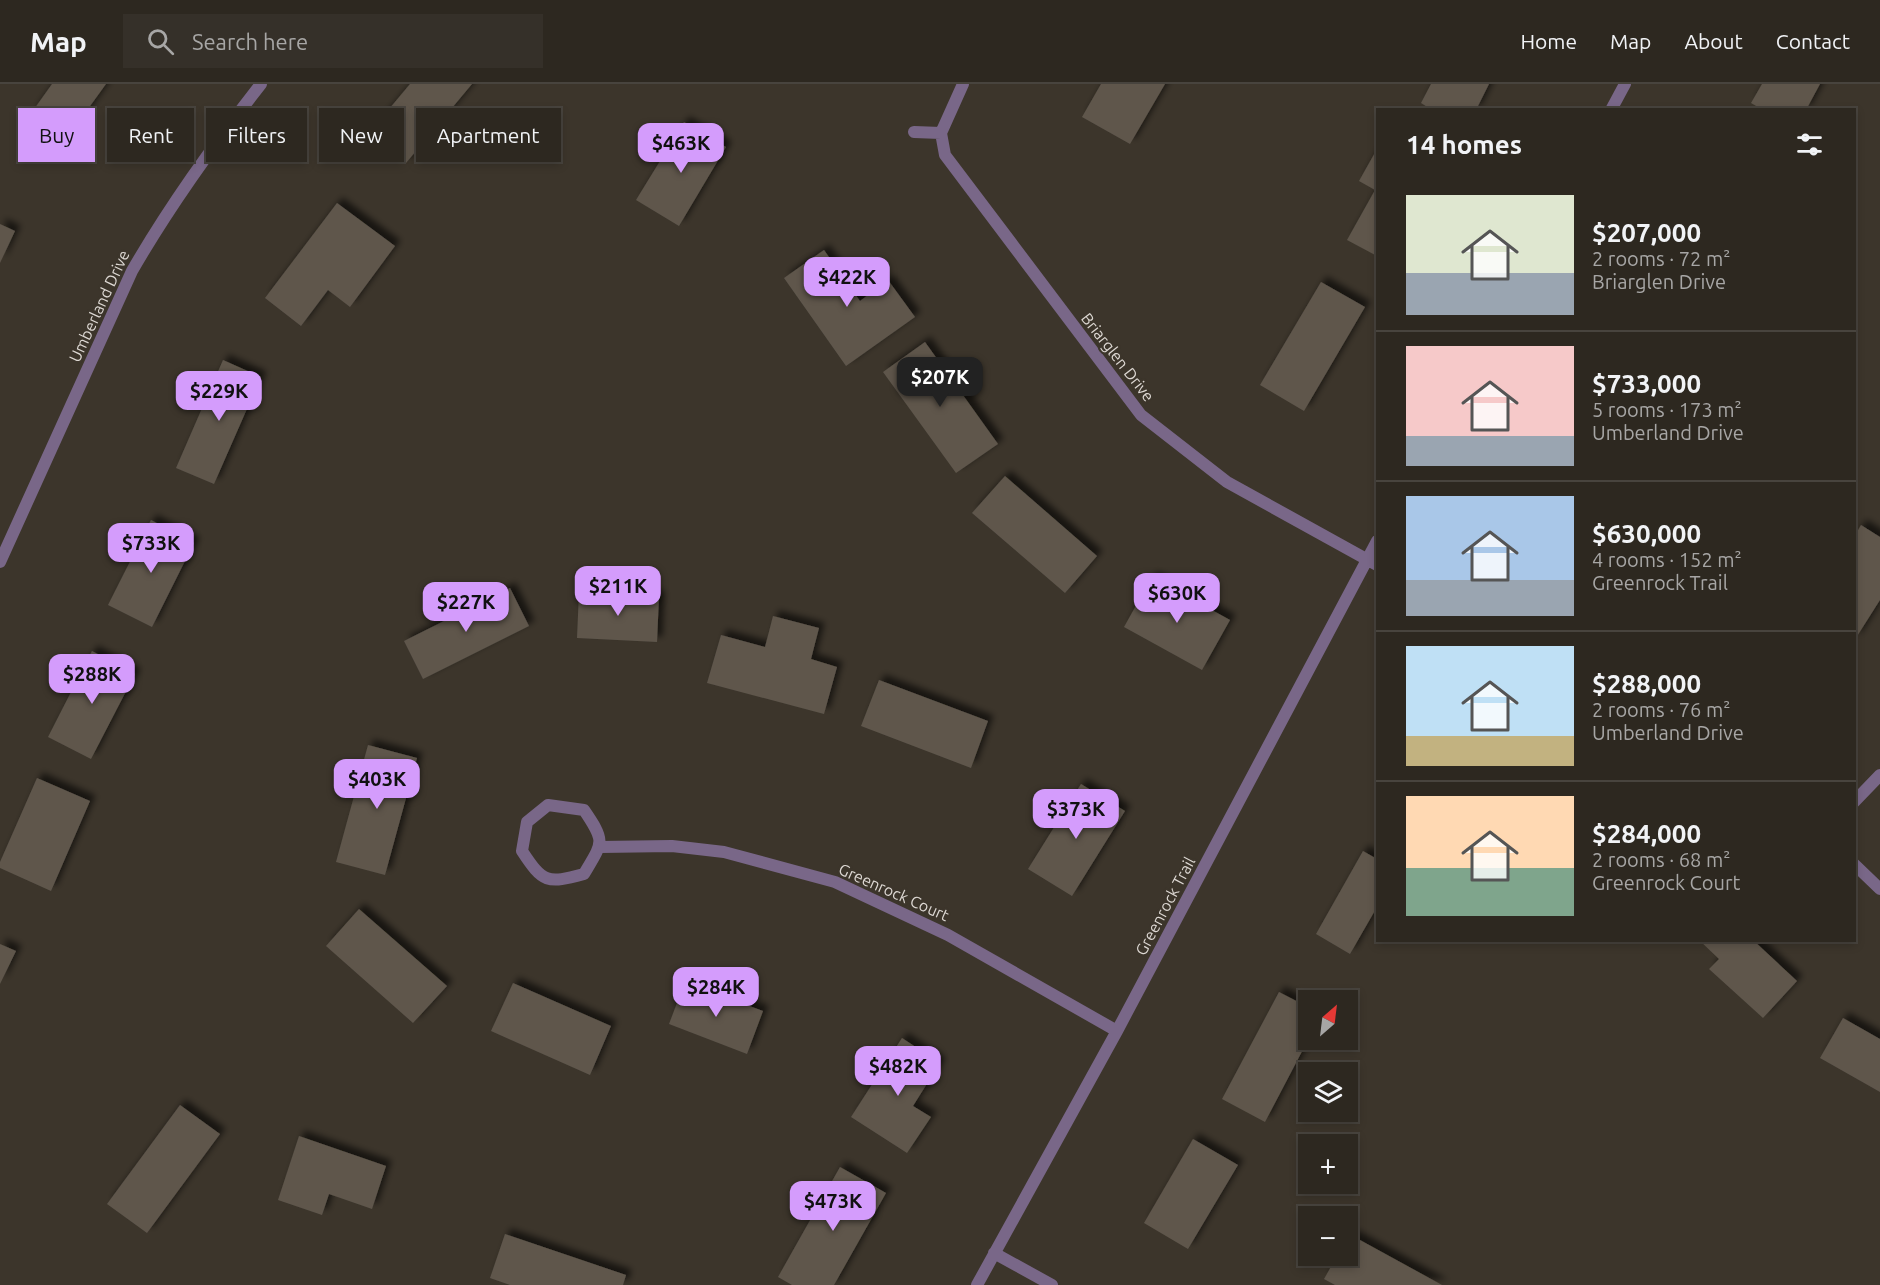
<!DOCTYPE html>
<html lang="en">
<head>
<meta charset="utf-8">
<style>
	:root { --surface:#2d2820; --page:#353029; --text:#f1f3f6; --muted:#a7a6a5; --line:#48443e; --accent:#d49cfc }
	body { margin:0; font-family:Ubuntu,sans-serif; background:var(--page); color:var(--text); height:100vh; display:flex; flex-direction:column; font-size:22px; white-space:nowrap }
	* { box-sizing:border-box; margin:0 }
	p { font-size:20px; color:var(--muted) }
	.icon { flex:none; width:33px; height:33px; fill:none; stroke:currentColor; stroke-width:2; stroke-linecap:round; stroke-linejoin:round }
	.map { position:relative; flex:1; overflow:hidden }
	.details { position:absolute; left:1376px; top:24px; width:480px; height:834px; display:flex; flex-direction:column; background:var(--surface); border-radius:0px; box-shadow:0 3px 9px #0003,0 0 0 2px var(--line) }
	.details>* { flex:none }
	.banner { position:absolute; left:18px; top:24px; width:570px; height:54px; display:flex; gap:12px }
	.needle { width:39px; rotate:28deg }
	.fabs { position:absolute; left:1298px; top:906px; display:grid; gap:12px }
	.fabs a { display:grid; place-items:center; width:60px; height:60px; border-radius:0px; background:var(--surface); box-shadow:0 3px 9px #0003,0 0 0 2px var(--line); font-size:30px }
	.price { position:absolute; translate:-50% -51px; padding:0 14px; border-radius:12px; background:var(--accent); color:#111; font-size:20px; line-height:39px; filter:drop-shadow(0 2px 3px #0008) }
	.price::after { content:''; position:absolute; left:50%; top:36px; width:18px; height:14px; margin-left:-9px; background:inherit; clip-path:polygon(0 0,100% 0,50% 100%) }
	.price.on { background:#222; color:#fff }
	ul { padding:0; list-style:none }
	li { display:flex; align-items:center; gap:18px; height:150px; padding:0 30px }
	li+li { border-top:2px solid var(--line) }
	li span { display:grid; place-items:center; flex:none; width:168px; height:120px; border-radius:0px; color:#555 }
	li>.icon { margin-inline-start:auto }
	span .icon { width:72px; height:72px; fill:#fffc; stroke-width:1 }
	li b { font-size:26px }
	h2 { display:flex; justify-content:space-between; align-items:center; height:72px; padding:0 30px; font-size:26px }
	.pill { padding:0 21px; border-radius:0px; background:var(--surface); box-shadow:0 3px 9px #0003,0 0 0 2px var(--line); font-size:21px; line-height:54px }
	.pill.on { background:var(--accent); color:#111 }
	header { display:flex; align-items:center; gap:36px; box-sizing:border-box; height:84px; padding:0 30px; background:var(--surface); border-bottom:2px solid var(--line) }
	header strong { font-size:28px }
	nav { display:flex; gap:33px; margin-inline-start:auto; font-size:21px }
	.search { width:420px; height:54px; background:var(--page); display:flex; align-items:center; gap:15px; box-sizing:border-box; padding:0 21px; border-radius:0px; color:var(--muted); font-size:22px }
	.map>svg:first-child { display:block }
	.building { fill:#5e564c; filter:url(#shadow) }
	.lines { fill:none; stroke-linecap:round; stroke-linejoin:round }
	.minor { stroke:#796788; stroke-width:12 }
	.labels { text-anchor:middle; stroke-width:4.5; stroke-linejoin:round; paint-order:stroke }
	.street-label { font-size:16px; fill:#ddd8d3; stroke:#3c352b }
</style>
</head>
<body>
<header>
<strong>Map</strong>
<div class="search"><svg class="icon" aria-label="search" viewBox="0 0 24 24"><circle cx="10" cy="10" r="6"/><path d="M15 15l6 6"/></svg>Search here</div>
<nav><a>Home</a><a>Map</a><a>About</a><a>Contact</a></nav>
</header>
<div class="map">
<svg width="1880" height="1201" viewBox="0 0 1880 1201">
	<defs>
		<filter id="shadow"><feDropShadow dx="5.5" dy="-5.5" stdDeviation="3" flood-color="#0009"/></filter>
	</defs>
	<rect width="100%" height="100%" fill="#3c352b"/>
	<!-- building -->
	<path class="building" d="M 52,0 L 106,0 L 67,54 L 32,28 Z
		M 410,0 L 472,0 L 406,79 L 369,49 Z
		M 1101,0 L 1165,0 L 1130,60 L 1082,33 Z
		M 1431,0 L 1489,0 L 1476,26 L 1432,26 L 1421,19 Z
		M 1762,0 L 1820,0 L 1806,26 L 1763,26 L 1751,19 Z
		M 684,38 L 726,63 L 679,142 L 636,116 Z
		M 1377,65 L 1377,172 L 1347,156 L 1375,106 L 1359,97 Z
		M 337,119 L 395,162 L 350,223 L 328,206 L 301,242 L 265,214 Z
		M 0,140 L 15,147 L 0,179 Z
		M 824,166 L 860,217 L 888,196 L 915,233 L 846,282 L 784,194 Z
		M 1321,198 L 1365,223 L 1304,327 L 1260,301 Z
		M 925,258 L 998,360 L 956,389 L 883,288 Z
		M 223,276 L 261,293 L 214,400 L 176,384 Z
		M 1005,392 L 1097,472 L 1065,509 L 972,429 Z
		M 151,436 L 194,459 L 152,543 L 108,521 Z
		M 1861,441 L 1880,453 L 1880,516 L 1854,557 L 1854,453 Z
		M 1152,493 L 1230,536 L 1202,586 L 1124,543 Z
		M 510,504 L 529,542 L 423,595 L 404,557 Z
		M 579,508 L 659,512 L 657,558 L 577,554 Z
		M 773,532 L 819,544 L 811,575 L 837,583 L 824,630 L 707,599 L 721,551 L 765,563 Z
		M 92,567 L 135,590 L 91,675 L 48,653 Z
		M 879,596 L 988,637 L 971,684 L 861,642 Z
		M 368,661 L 417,674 L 385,791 L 336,778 Z
		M 37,694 L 90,717 L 51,807 L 0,784 L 0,778 Z
		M 1081,700 L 1125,727 L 1072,812 L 1028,785 Z
		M 1363,767 L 1377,775 L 1377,823 L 1350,870 L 1316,850 Z
		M 359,825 L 447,902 L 413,939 L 326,862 Z
		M 1699,856 L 1753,856 L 1797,897 L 1763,934 L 1709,885 L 1719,875 Z
		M 0,860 L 16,867 L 0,900 Z
		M 685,898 L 763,927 L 747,970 L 669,940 Z
		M 513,899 L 611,942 L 590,991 L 491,947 Z
		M 1279,908 L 1308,923 L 1308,956 L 1265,1038 L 1222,1015 Z
		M 1843,934 L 1880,955 L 1880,1008 L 1820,974 Z
		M 902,954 L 940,979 L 913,1022 L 931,1033 L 907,1069 L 851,1033 Z
		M 180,1021 L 220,1050 L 147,1149 L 107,1120 Z
		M 299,1052 L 386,1082 L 372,1125 L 329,1110 L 322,1131 L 278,1116 Z
		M 1193,1055 L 1238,1081 L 1188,1165 L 1144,1139 Z
		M 840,1083 L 886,1109 L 834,1201 L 792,1201 L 778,1193 Z
		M 505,1150 L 626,1191 L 623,1201 L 510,1201 L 490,1194 Z
		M 1349,1150 L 1442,1201 L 1335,1201 L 1324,1195 L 1337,1172 L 1347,1172 Z"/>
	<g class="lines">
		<!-- minor -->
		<path class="minor" d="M 963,0 L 941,49 L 945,71 L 1141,331 L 1227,398 L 1377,481
			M 1611,26 L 1625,0
			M 914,48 L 941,49
			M 0,478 L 132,187 C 170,121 214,60 261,0
			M 1854,718 L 1880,691
			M 548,721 L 584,726 C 606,758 603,758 584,790 C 547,800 543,799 522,767 L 527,738 Z
			M 600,763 L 672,762 L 724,768 L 835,798 L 948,851 L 1117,947
			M 1854,780 L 1880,805
			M 994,1169 L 1052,1201
			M 977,1201 L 1117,947 L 1377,457"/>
	</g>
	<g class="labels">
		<!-- street labels -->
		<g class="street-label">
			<text transform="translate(99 222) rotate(-65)" y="6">Umberland Drive</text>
			<text transform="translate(1118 273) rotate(52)" y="6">Briarglen Drive</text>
			<text transform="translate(894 808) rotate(24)" y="6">Greenrock Court</text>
			<text transform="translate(1165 822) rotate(-62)" y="6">Greenrock Trail</text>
		</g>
	</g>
</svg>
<div class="fabs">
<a><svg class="needle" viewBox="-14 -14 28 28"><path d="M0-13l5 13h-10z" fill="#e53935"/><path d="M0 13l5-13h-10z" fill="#a7a6a5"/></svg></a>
<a><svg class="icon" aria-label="layers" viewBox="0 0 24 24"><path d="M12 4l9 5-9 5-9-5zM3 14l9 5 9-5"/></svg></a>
<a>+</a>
<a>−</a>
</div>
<b class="price" style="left:681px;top:90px">$463K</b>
<b class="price" style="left:847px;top:224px">$422K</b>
<b class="price on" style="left:940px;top:324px">$207K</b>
<b class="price" style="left:219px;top:338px">$229K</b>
<b class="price" style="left:151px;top:490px">$733K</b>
<b class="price" style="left:618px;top:533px">$211K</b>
<b class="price" style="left:1177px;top:540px">$630K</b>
<b class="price" style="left:466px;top:549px">$227K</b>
<b class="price" style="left:92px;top:621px">$288K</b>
<b class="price" style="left:377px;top:726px">$403K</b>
<b class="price" style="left:1076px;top:756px">$373K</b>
<b class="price" style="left:716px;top:934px">$284K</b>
<b class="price" style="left:898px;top:1013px">$482K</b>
<b class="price" style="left:833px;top:1148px">$473K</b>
<div class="banner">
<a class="pill on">Buy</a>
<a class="pill">Rent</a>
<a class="pill">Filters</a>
<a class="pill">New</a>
<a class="pill">Apartment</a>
</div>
<section class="details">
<h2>14 homes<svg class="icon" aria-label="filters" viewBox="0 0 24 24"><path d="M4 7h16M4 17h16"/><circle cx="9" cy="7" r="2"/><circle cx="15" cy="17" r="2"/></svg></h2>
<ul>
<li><span style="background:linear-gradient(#dfe7d0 65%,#9aa5b1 0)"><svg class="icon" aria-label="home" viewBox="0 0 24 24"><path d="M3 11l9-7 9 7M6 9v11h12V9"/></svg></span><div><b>$207,000</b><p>2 rooms · 72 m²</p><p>Briarglen Drive</p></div></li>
<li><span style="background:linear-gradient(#f6c9c9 75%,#9aa5b1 0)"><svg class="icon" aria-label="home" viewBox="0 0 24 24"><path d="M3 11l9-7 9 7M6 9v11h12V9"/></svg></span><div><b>$733,000</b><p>5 rooms · 173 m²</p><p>Umberland Drive</p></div></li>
<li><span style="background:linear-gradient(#a9c7e8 70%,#9aa5b1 0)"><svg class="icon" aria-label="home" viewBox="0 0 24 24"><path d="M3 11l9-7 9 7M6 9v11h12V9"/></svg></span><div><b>$630,000</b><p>4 rooms · 152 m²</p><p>Greenrock Trail</p></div></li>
<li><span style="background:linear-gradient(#bfe0f5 75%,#c2b280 0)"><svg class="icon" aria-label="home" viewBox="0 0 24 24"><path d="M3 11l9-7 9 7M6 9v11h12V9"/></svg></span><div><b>$288,000</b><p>2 rooms · 76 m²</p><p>Umberland Drive</p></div></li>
<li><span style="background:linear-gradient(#ffd9b3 60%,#7fa58c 0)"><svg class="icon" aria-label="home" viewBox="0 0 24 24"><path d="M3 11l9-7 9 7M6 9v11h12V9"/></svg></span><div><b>$284,000</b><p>2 rooms · 68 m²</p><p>Greenrock Court</p></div></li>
</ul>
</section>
</div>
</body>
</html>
